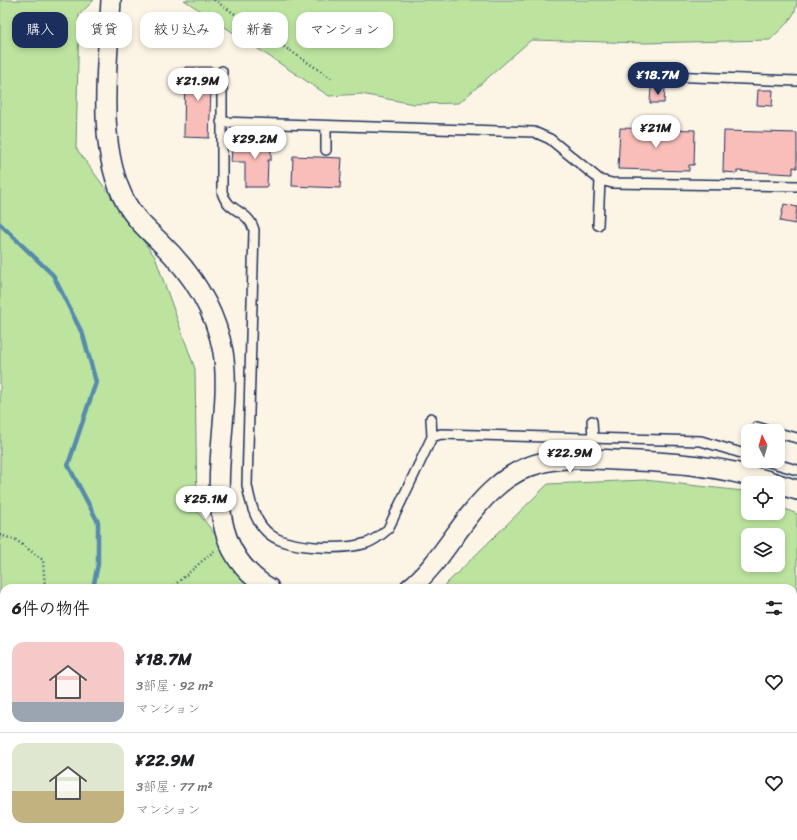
<!DOCTYPE html>
<html lang="ja">
<head>
<meta charset="utf-8">
<style>
	:root { --surface:#fff; --page:#f6f6f6; --text:#202124; --muted:#757577; --line:#e0e0e0; --accent:#1b2f5e }
	body { margin:0; font-family:Sriracha,"Klee One",sans-serif; background:var(--page); color:var(--text); height:100vh; display:flex; flex-direction:column; font-size:15px; white-space:nowrap }
	* { box-sizing:border-box; margin:0 }
	p { font-size:13px; color:var(--muted) }
	.icon { flex:none; width:22px; height:22px; fill:none; stroke:currentColor; stroke-width:2; stroke-linecap:round; stroke-linejoin:round }
	.map { position:relative; flex:1; overflow:hidden }
	.details { position:absolute; left:0px; top:584px; width:797px; height:256px; display:flex; flex-direction:column; background:var(--surface); border-radius:12px 12px 0 0; box-shadow:0 2px 6px #0003 }
	.details>* { flex:none }
	.banner { position:absolute; left:12px; top:12px; width:400px; height:36px; display:flex; gap:8px }
	.needle { width:26px; rotate:355deg }
	.fabs { position:absolute; left:741px; top:424px; display:grid; gap:8px }
	.fabs a { display:grid; place-items:center; width:44px; height:44px; border-radius:8px; background:var(--surface); box-shadow:0 2px 6px #0003; font-size:20px }
	.price { position:absolute; translate:-50% -34px; padding:0 9px; border-radius:14px; background:#fff; color:#222; font-size:13px; line-height:26px; filter:drop-shadow(0 1px 2px #0008) }
	.price::after { content:''; position:absolute; left:50%; top:24px; width:12px; height:9px; margin-left:-6px; background:inherit; clip-path:polygon(0 0,100% 0,50% 100%) }
	.price.on { background:var(--accent); color:#fff }
	ul { padding:0; list-style:none }
	li { display:flex; align-items:center; gap:12px; height:100px; padding:0 12px }
	li+li { border-top:1px solid var(--line) }
	li span { display:grid; place-items:center; flex:none; width:112px; height:80px; border-radius:12px; color:#555 }
	li>.icon { margin-inline-start:auto }
	span .icon { width:48px; height:48px; fill:#fffc; stroke-width:1 }
	li b { font-size:17px }
	h2 { display:flex; justify-content:space-between; align-items:center; height:48px; padding:0 12px; font-size:17px }
	.chip { padding:0 14px; border-radius:12px; background:var(--surface); box-shadow:0 2px 6px #0003; font-size:14px; line-height:36px }
	.chip.on { background:var(--accent); color:#fff }
	.map>svg:first-child { display:block }
	.green { fill:#bce49f; stroke:#6c8a7e; fill-rule:evenodd }
	.lines { fill:none; stroke-linecap:round; stroke-linejoin:round }
	.stream { stroke:#578bac; stroke-width:4.5 }
	.building { fill:#fabeba; stroke:#1b2f5e }
	.service-casing { stroke:#1b2f5e; stroke-width:12 }
	.minor-casing { stroke:#1b2f5e; stroke-width:22 }
	.path { stroke:#1b2f5e; stroke-width:2.5; stroke-dasharray:1 3; stroke-linecap:butt }
	.service { stroke:#fcf5e5; stroke-width:9 }
	.minor { stroke:#fcf5e5; stroke-width:19 }
</style>
</head>
<body>
<div class="map">
<svg width="797" height="840" viewBox="0 0 797 840">
	<rect width="100%" height="100%" fill="#fcf5e5"/>
	<filter id="ink" filterUnits="userSpaceOnUse"><feTurbulence type="fractalNoise" baseFrequency=".025" numOctaves="2"/><feDisplacementMap in="SourceGraphic" scale="8" xChannelSelector="R" yChannelSelector="G"/><feConvolveMatrix kernelMatrix="1 2 1 2 8 2 1 2 1" color-interpolation-filters="sRGB"/></filter>
	<g filter="url(#ink)">
		<!-- green -->
		<path class="green" d="M 0,0 L 94,0 L 79,15 L 76,148 L 155,257 L 195,369 L 197,511 L 251,581 L 262,588 L 4,588 L 4,836 L 793,836 L 793,588 L 442,588 L 548,484 L 645,480 L 743,491 L 748,494 L 748,513 L 778,513 L 778,506 L 797,514 L 797,840 L 0,840 ZM 748,535 L 778,535 L 778,565 L 748,565 Z
			M 184,0 L 797,0 C 797,18 782,27 770,40 L 644,43 L 531,40 L 459,103 L 414,104 L 361,94 L 329,96 Z"/>
		<g class="lines">
			<!-- stream -->
			<path class="stream" d="M 0,224 L 53,275 L 83,335 L 96,382 L 68,465 L 98,522 L 98,564 L 93,588
				M 0,806 L 4,801"/>
		</g>
		<!-- building -->
		<path class="building" d="M 185,67 L 212,67 L 209,138 L 184,137 Z
			M 651,88 L 665,88 L 664,103 L 650,103 Z
			M 758,90 L 773,90 L 772,106 L 757,105 Z
			M 620,128 L 695,130 L 694,165 L 689,165 L 689,171 L 618,169 Z
			M 724,131 L 797,133 L 797,168 L 793,167 L 793,174 L 737,171 L 737,173 L 723,172 Z
			M 243,136 L 271,136 L 271,160 L 268,160 L 267,187 L 245,187 L 245,162 L 231,162 L 232,149 L 243,148 Z
			M 293,156 L 342,158 L 340,188 L 292,186 Z
			M 784,204 L 797,207 L 795,224 L 780,221 Z"/>
		<g class="lines">
			<!-- service casing -->
			<g class="service-casing">
				<path id="service" d="M 222,71 L 222,192 C 228,213 248,209 254,230 L 247,485 C 250,501 254,520 267,532 C 285,550 344,550 367,543 C 375,540 381,535 388,529 L 432,437 L 441,434 L 701,441 L 748,455
					M 644,75 L 797,81
					M 221,122 L 534,132 L 550,139 L 600,180 L 612,183 L 797,186
					M 326,126 L 326,150
					M 598,225 L 600,180
					M 431,418 L 432,437
					M 592,421 L 593,438
					M 756,431 L 757,427 L 770,431
					M 778,433 L 797,438
					M 766,461 L 797,470"/>
			</g>
			<!-- minor casing -->
			<g class="minor-casing">
				<path id="minor" d="M 111,0 C 108,63 95,146 126,203 C 135,219 147,229 160,242 C 191,272 215,308 223,352 C 236,429 185,538 269,588
					M 778,484 L 797,490
					M 410,588 C 444,560 462,516 496,487 C 509,475 527,466 544,462 C 567,457 590,459 614,460 C 671,462 719,465 775,483"/>
			</g>
			<!-- path -->
			<path class="path" d="M 214,0 L 331,78
				M 0,535 L 16,540 L 43,560 L 45,588
				M 171,588 L 214,551"/>
			<!-- service -->
			<use href="#service" class="service"/>
			<!-- minor -->
			<use href="#minor" class="minor"/>
		</g>
	</g>
</svg>
<div class="fabs">
<a><svg class="needle" viewBox="-14 -14 28 28"><path d="M0-13l5 13h-10z" fill="#e53935"/><path d="M0 13l5-13h-10z" fill="#757577"/></svg></a>
<a><svg class="icon" aria-label="locate" viewBox="0 0 24 24"><circle cx="12" cy="12" r="6"/><path d="M12 2v4M12 18v4M2 12h4M18 12h4"/></svg></a>
<a><svg class="icon" aria-label="layers" viewBox="0 0 24 24"><path d="M12 4l9 5-9 5-9-5zM3 14l9 5 9-5"/></svg></a>
</div>
<b class="price on" style="left:658px;top:96px">¥18.7M</b>
<b class="price" style="left:198px;top:102px">¥21.9M</b>
<b class="price" style="left:656px;top:149px">¥21M</b>
<b class="price" style="left:255px;top:160px">¥29.2M</b>
<b class="price" style="left:570px;top:474px">¥22.9M</b>
<b class="price" style="left:206px;top:520px">¥25.1M</b>
<div class="banner">
<a class="chip on">購入</a>
<a class="chip">賃貸</a>
<a class="chip">絞り込み</a>
<a class="chip">新着</a>
<a class="chip">マンション</a>
</div>
<section class="details">
<h2>6件の物件<svg class="icon" aria-label="filters" viewBox="0 0 24 24"><path d="M4 7h16M4 17h16"/><circle cx="9" cy="7" r="2"/><circle cx="15" cy="17" r="2"/></svg></h2>
<ul>
<li><span style="background:linear-gradient(#f6c9c9 75%,#9aa5b1 0)"><svg class="icon" aria-label="home" viewBox="0 0 24 24"><path d="M3 11l9-7 9 7M6 9v11h12V9"/></svg></span><div><b>¥18.7M</b><p>3部屋 · 92 m²</p><p>マンション</p></div><svg class="icon" aria-label="heart" viewBox="0 0 24 24"><path d="M12 20l-8-8c-3-5 5-10 8-4 3-6 11-1 8 4z"/></svg></li>
<li><span style="background:linear-gradient(#dfe7d0 60%,#c2b280 0)"><svg class="icon" aria-label="home" viewBox="0 0 24 24"><path d="M3 11l9-7 9 7M6 9v11h12V9"/></svg></span><div><b>¥22.9M</b><p>3部屋 · 77 m²</p><p>マンション</p></div><svg class="icon" aria-label="heart" viewBox="0 0 24 24"><path d="M12 20l-8-8c-3-5 5-10 8-4 3-6 11-1 8 4z"/></svg></li>
</ul>
</section>
</div>
</body>
</html>
